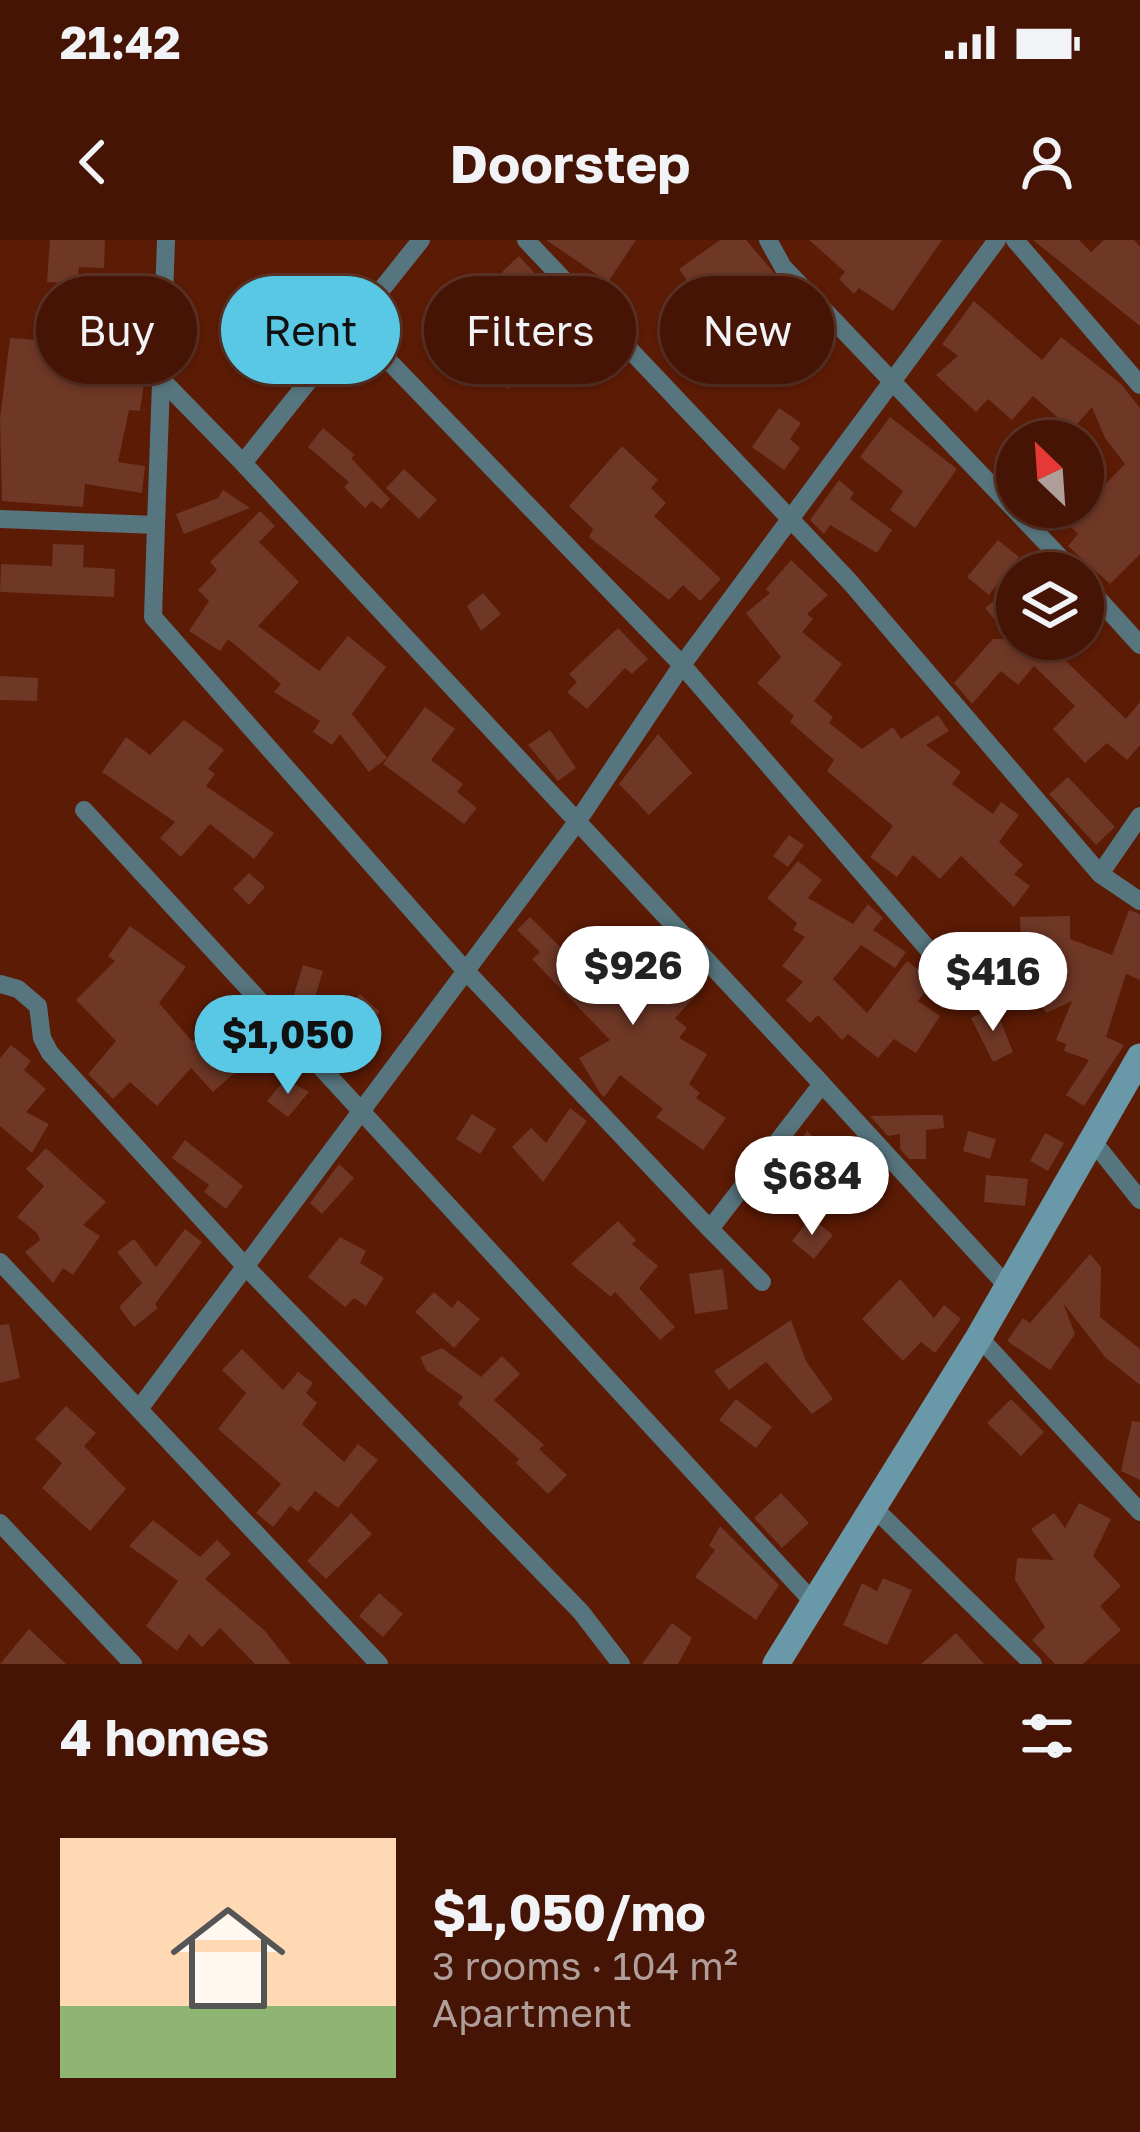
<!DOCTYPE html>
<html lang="en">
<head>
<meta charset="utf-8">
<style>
	:root { --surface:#451404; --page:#4c1d0e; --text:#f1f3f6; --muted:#b09e9a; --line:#5d3326; --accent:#59c8e5 }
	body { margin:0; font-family:"Golos Text",sans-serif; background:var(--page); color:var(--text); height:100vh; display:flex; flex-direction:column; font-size:45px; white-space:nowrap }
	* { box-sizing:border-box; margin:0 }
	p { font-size:39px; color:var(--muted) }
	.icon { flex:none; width:66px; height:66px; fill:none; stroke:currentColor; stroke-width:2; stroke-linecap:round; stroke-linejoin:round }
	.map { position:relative; height:1424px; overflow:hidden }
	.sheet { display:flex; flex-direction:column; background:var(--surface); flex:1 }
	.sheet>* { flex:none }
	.banner { position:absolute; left:36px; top:36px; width:1068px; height:108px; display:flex; gap:24px }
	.needle { width:78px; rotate:335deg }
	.tools { position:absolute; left:996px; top:180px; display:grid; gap:24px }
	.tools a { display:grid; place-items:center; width:108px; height:108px; border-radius:50%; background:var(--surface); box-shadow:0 3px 9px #0004,0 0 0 3px var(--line); font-size:60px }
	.price { position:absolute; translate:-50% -102px; padding:0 27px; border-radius:42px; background:#fff; color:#222; font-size:39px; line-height:78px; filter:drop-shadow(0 3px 6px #0008) }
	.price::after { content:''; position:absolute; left:50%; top:72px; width:36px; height:27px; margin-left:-18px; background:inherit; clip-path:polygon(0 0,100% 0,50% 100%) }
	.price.selected { background:var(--accent); color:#111 }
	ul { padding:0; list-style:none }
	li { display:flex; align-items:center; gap:36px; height:300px; padding:0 60px }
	li span { display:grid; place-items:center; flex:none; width:336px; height:240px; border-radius:0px; color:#555 }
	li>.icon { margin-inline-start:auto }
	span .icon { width:144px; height:144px; fill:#fffc; stroke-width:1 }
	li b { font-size:51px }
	h2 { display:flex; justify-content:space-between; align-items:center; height:144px; padding:0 60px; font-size:51px }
	.chip { padding:0 42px; border-radius:54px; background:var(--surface); box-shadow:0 3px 9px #0004,0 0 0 3px var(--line); font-size:42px; line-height:108px }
	.chip.selected { background:var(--accent); color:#111 }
	.status { display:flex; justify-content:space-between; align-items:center; height:84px; padding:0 60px; background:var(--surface); direction:ltr }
	.status svg { height:33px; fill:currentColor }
	header { display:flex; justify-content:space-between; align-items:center; height:156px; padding:0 60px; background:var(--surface); font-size:54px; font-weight:700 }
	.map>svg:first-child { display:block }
	.building { fill:#6e3726 }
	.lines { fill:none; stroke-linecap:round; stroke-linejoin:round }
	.street { stroke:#57757e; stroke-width:18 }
	.secondary { stroke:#6999a8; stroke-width:27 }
</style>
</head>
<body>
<div class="status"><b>21:42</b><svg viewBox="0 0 49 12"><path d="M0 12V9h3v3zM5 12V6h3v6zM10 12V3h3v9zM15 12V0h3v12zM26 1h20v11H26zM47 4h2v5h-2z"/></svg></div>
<header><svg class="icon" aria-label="back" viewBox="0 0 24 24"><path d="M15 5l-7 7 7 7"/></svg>Doorstep<svg class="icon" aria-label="person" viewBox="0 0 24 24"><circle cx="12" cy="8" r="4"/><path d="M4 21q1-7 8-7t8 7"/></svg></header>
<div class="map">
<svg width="1140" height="1424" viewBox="0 0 1140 1424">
	<rect width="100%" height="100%" fill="#5c1b05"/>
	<!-- building -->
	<path class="building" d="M 50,0 L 105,0 L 104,28 L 79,27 L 77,44 L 47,42 Z
		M 546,0 L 636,0 L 608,42 Z
		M 720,0 L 746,0 L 810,75 L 783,113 L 794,125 L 776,141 L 708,71 L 679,29 Z
		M 809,0 L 942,0 L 893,71 L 859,48 L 854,54 L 839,39 L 845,32 Z
		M 1033,0 L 1079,0 L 1091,12 L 1104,0 L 1134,0 L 1140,7 L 1140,86 Z
		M 519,16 L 540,39 L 523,55 L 502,32 Z
		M 974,61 L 1042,120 L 1061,97 L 1121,144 L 1140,168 L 1140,314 L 1110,344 L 1068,306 L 1078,294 L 1050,267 L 1083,267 L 1125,224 L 1105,198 L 1092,167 L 1072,190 L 1033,156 L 1012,180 L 988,159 L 976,172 L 936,135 L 958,116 L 942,104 Z
		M 39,82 L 70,82 L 69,102 L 98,105 L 97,116 L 147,122 L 140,171 L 129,170 L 118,222 L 145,226 L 142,253 L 85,244 L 83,267 L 2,261 L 0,179 L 10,98 L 39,100 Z
		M 515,90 L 538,104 L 508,149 L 485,134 Z
		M 779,168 L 801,183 L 790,199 L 800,208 L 784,230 L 752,207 Z
		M 890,177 L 957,229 L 915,288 L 890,270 L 903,251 L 860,217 Z
		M 323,188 L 355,215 L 351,218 L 390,259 L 381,269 L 372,261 L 365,268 L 344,247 L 349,242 L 308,207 Z
		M 622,206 L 658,240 L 651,248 L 666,263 L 654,276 L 721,339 L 700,361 L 683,345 L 669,360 L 589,297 L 593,289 L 569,266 Z
		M 404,229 L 437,260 L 419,279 L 386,248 Z
		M 839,240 L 854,253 L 850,259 L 892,290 L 877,313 L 830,285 L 824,294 L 810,280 Z
		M 223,250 L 250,268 L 184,294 L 176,274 L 218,258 Z
		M 260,271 L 275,286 L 259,302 L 299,342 L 258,386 L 319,431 L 348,396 L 386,427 L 352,474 L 387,518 L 369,532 L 340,494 L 332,505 L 313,492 L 320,481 L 274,452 L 281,444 L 228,399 L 220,411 L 189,391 L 209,361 L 198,350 L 217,330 L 210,322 Z
		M 998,300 L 1019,317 L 989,355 L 967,337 Z
		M 53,304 L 84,305 L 83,327 L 115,329 L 114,357 L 0,352 L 1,324 L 52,326 Z
		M 791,320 L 828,355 L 807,374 L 813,379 L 802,392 L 842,424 L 814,461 L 833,477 L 829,483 L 862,509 L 893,487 L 901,499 L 938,475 L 949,491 L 926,505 L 961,532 L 952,544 L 993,574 L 1001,562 L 1019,575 L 999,602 L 1023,625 L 1014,634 L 1030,646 L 1014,667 L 961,616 L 940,639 L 913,615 L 897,637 L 870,617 L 893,586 L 827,531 L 834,520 L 790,482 L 794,476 L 757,443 L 781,417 L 746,373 L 770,353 L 766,349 Z
		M 483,353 L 501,374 L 481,391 L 467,366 Z
		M 1000,356 L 1016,376 L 1002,388 L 985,368 Z
		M 618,388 L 648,419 L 632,434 L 625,428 L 587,469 L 567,452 L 577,442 L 569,434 Z
		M 993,399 L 1043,399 L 1126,479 L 1140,462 L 1140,505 L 1127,520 L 1107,503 L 1085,523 L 1053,489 L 1075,466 L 1034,426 L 1018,445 L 1001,431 L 972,464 L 954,443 Z
		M 0,436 L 38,438 L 37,461 L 0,460 Z
		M 425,467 L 455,489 L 431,520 L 463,544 L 457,552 L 477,568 L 464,584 L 383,524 Z
		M 184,480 L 224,510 L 208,529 L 215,534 L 206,546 L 274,593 L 254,619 L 210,584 L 181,617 L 160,598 L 175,582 L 102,532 L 126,497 L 150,515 Z
		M 550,490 L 576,528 L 558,541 L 528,505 Z
		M 658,494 L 692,533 L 649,575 L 619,544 Z
		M 1068,537 L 1115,587 L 1096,605 L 1049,554 Z
		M 789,595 L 804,605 L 788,627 L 773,616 Z
		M 798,621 L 822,640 L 808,658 L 853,684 L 868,664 L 883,678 L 873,690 L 906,712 L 895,728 L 861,705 L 833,739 L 867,773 L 907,721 L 933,741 L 918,761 L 940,776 L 916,813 L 894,799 L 878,818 L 848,794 L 842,800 L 818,775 L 810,783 L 786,760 L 803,742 L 782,726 L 805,697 L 793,690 L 797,683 L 767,658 Z
		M 249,633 L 265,647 L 249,665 L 233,649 Z
		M 1129,670 L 1140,674 L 1140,740 L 1126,734 L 1106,797 L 1124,805 L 1084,866 L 1066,855 L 1089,820 L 1064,811 L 1066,804 L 1056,800 L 1072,761 L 1046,773 L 1031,742 L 1023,746 L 1020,677 L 1070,676 L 1070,699 L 1112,715 Z
		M 530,677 L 563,710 L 587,686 L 646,755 L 677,724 L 703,748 L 675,778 L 687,788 L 679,798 L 707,814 L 689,844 L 700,853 L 696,858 L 726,878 L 703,910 L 656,877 L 663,869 L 620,835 L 604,857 L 600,853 L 579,818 L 610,800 L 532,719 L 540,712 L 517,690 Z
		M 130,686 L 186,727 L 159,763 L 192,801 L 230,783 L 247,822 L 213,852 L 191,828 L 157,866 L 130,842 L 113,859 L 88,834 L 116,801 L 76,760 L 115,721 L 108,716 Z
		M 303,725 L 323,731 L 312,767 L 292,761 Z
		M 360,754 L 380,772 L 333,820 L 315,801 Z
		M 995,767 L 1013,812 L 993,822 L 971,778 Z
		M 11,805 L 31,821 L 24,830 L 46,849 L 26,872 L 49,884 L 32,913 L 0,886 L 0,818 Z
		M 285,839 L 309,852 L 288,877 L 267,861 Z
		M 570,868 L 587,881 L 543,942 L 512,907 L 531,888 L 546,903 Z
		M 472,874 L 496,889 L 480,914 L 456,899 Z
		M 926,875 L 943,875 L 944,888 L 926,890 L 926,919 L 909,919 L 900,909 L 900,894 L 888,896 L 870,876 Z
		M 807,891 L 822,904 L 808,921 L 835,944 L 816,966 L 777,933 Z
		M 968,891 L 996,899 L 990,919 L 963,911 Z
		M 1045,893 L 1064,903 L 1048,931 L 1030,921 Z
		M 185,900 L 243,946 L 226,969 L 204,952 L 209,945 L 172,918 Z
		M 46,908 L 106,962 L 83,985 L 100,996 L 73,1035 L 63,1028 L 53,1043 L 25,1012 L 40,1000 L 37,993 L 17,977 L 44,946 L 26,929 Z
		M 339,924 L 354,938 L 322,974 L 310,963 Z
		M 986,935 L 1028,939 L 1025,966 L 984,962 Z
		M 811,977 L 833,995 L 814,1019 L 792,1001 Z
		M 618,981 L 636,1000 L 632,1004 L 658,1026 L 639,1048 L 675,1087 L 660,1100 L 615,1052 L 611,1057 L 571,1024 Z
		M 185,989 L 202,1002 L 155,1064 L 158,1068 L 134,1087 L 119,1067 L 142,1043 L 117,1012 L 134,999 L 156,1027 Z
		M 340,997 L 366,1011 L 360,1023 L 384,1038 L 366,1066 L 354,1058 L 345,1067 L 308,1037 Z
		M 1090,1014 L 1101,1027 L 1100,1077 L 1140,1109 L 1140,1145 L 1105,1117 L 1063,1063 L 1075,1094 L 1050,1130 L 1007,1101 L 1023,1078 L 1030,1083 Z
		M 723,1029 L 728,1069 L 695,1074 L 689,1034 Z
		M 900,1039 L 934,1078 L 944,1065 L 961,1079 L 935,1113 L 921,1102 L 903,1121 L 862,1079 Z
		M 434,1052 L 452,1068 L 458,1060 L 480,1079 L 454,1108 L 415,1072 Z
		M 791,1080 L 806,1121 L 833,1159 L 812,1174 L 766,1122 L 729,1150 L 714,1131 Z
		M 9,1084 L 20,1138 L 0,1143 L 0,1085 Z
		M 442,1108 L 481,1137 L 502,1116 L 520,1134 L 494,1160 L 544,1205 L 539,1209 L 567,1235 L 548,1254 L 516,1223 L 519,1219 L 458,1164 L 463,1157 L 426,1130 L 420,1117 Z
		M 242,1109 L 283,1150 L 298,1132 L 313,1143 L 306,1153 L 317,1163 L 302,1184 L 344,1222 L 358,1204 L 378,1220 L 338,1268 L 315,1251 L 298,1272 L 290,1266 L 273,1287 L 256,1273 L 281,1244 L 218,1189 L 246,1153 L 222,1130 Z
		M 736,1159 L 772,1187 L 756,1208 L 719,1180 Z
		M 1011,1159 L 1044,1192 L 1021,1216 L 987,1183 Z
		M 66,1166 L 96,1193 L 84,1206 L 126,1249 L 90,1291 L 42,1248 L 62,1223 L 35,1199 Z
		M 1132,1181 L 1140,1182 L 1140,1240 L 1121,1231 Z
		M 781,1253 L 809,1283 L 782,1308 L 754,1278 Z
		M 1079,1263 L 1111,1279 L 1093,1316 L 1121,1346 L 1100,1366 L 1121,1390 L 1083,1424 L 1055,1424 L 1032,1400 L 1045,1387 L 1015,1340 L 1017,1318 L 1054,1320 L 1031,1289 L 1054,1273 L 1065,1288 Z
		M 351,1273 L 372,1294 L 326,1339 L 307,1321 Z
		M 153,1280 L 200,1317 L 217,1300 L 231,1314 L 205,1339 L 265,1391 L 291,1424 L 255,1424 L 220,1388 L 202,1407 L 189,1394 L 177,1411 L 146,1386 L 178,1341 L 129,1306 Z
		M 720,1286 L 779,1345 L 756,1380 L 695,1337 L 715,1310 L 709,1306 Z
		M 883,1338 L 912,1350 L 887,1405 L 843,1385 L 862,1343 L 877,1351 Z
		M 379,1353 L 403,1374 L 383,1397 L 359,1376 Z
		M 672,1383 L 692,1398 L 678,1424 L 642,1424 Z
		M 29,1389 L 66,1424 L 0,1424 Z
		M 956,1393 L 984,1424 L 921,1424 Z"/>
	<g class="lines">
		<!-- street -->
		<path class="street" d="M 421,0 L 243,223 L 822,844
			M 526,0 L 850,342 L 1100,634 L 1140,661
			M 768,0 L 783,27 L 1075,333
			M 1015,0 L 1140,145
			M 356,87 L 682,425 L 947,731
			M 160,138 L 243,223
			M 0,279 L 156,285 L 166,0
			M 156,285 L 153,377 L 464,729 L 710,989 L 822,844 L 1008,1047
			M 1083,342 L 1140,405
			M 84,570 L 815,1364
			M 1100,634 L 1140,576
			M 0,744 L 18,749 L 38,766 L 42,798 L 50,813 L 246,1027 L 581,1372 L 621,1424
			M 1092,900 L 1140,960
			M 710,989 L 762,1042
			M 0,1022 L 379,1424
			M 979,1097 L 1140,1272
			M 139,1169 L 577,582 L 682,425 L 997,0
			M 873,1267 L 1033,1424
			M 0,1283 L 133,1424"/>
		<!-- secondary -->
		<path class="secondary" d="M 776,1424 L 979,1097 L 1140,817"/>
	</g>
</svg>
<div class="tools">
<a><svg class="needle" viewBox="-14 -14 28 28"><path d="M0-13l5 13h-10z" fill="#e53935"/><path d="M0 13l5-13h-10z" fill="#b09e9a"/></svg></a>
<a><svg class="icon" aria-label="layers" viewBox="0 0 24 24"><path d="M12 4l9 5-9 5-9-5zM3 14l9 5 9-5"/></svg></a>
</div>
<b class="price" style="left:633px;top:788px">$926</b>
<b class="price" style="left:993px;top:794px">$416</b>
<b class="price selected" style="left:288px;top:857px">$1,050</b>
<b class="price" style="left:812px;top:998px">$684</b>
<div class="banner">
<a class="chip">Buy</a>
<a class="chip selected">Rent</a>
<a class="chip">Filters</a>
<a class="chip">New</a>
</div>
</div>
<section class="sheet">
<h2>4 homes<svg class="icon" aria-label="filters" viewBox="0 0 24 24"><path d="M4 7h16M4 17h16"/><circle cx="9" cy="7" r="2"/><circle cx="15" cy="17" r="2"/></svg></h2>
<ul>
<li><span style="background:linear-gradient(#ffd9b3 70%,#8fb573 0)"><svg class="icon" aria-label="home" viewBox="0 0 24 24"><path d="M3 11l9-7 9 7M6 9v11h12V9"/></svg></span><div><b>$1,050/mo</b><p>3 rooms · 104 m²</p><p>Apartment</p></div></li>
</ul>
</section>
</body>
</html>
